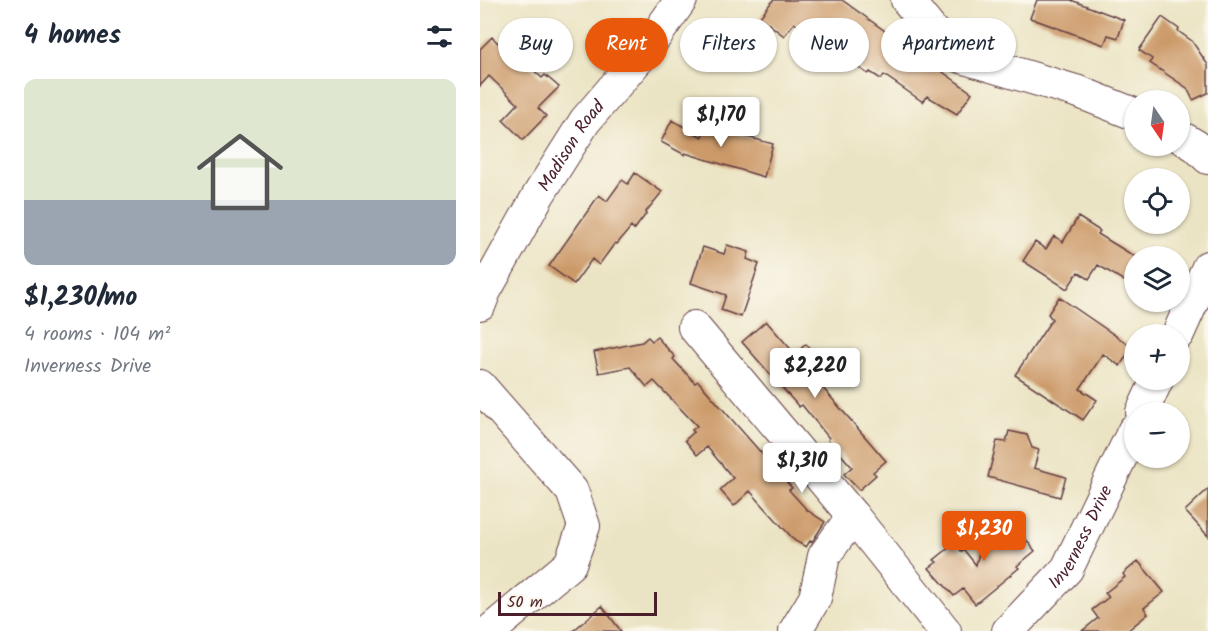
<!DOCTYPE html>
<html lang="en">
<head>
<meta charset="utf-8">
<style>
	:root { --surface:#fff; --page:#f6f6f7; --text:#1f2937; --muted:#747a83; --accent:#ea580c }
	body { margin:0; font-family:Kalam,sans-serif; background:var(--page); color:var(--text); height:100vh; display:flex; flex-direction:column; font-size:22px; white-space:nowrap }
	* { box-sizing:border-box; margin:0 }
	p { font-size:20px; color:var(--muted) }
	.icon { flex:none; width:33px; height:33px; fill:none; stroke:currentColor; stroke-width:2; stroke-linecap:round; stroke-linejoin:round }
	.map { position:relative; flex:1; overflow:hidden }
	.drawer { display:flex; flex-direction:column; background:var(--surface); width:480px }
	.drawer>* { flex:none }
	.hud { position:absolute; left:18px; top:18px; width:570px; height:54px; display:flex; gap:12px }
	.needle { width:39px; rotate:167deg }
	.fabs { position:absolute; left:644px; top:90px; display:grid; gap:12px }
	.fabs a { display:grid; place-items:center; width:66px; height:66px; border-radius:50%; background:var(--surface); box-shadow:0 2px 4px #0004; font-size:30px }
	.scale { position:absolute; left:18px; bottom:15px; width:159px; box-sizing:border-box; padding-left:6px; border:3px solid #4a1f2b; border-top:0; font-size:16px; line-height:21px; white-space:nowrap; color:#4a1f2b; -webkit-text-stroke:4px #fbf7ec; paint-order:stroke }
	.price { position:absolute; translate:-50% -51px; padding:0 14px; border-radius:6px; background:#fff; color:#222; font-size:20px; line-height:39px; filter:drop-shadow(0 2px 3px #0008) }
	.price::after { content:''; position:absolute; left:50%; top:36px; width:18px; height:14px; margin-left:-9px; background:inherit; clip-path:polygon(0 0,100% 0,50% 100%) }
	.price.current { background:var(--accent); color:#fff }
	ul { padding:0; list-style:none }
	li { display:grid; align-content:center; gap:12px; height:318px; padding:0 24px }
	li span { display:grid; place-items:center; height:186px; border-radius:12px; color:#555 }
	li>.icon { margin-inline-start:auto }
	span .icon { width:108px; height:108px; fill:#fffc; stroke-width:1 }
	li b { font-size:26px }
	h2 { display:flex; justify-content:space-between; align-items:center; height:72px; padding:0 24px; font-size:26px }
	.chip { padding:0 21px; border-radius:27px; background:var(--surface); box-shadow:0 2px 4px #0004; font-size:21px; line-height:54px }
	.chip.current { background:var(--accent); color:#fff }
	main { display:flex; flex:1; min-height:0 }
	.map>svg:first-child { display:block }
	.building { fill:#cc9a69 }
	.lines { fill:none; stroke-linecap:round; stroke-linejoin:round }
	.minor-casing { stroke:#623d42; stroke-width:34 }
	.minor { stroke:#fff; stroke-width:32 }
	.labels { text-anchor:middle; stroke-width:4.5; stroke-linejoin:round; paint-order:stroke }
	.street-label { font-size:18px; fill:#4a1f2b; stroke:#fbf7ec }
</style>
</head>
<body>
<main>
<section class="drawer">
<h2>4 homes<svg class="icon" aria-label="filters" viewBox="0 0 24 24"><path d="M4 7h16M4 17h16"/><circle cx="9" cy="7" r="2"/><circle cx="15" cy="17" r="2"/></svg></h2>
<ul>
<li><span style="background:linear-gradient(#dfe7d0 65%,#9aa5b1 0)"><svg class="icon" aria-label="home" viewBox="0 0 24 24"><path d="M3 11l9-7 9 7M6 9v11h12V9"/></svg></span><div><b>$1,230/mo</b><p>4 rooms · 104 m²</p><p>Inverness Drive</p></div></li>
</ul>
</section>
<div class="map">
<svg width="728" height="631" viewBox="0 0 728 631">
	<rect width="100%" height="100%" fill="#fbf7ec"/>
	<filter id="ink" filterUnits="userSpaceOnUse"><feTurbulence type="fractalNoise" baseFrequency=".0167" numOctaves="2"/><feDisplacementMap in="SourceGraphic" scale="12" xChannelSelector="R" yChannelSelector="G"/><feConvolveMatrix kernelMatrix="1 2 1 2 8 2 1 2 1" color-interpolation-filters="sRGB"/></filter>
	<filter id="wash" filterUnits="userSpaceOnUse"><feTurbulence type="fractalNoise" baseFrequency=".008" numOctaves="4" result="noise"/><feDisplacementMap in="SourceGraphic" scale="24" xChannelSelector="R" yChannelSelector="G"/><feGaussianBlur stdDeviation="1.35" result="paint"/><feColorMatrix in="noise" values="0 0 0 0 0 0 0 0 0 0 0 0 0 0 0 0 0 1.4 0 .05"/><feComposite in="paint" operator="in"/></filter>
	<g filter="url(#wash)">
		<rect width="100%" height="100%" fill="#ebe4c4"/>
		<g id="blocks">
			<!-- building -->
			<path class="building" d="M 293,0 L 362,0 L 430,49 L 437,40 L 452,59 L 449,62 L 492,93 L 477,114 L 447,96 L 443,102 L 404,75 L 401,79 L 390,72 L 388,74 L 314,23 L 304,36 L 280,17 Z
				M 557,0 L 591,0 L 644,20 L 638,38 L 628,35 L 624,45 L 550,18 Z
				M 682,17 L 699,29 L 698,31 L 712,41 L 728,65 L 728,93 L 713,100 L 707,88 L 670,63 L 672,59 L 659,50 Z
				M 12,37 L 18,43 L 21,40 L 62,78 L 65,75 L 79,87 L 58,108 L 66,116 L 43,140 L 23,120 L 38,104 L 9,76 L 0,86 L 0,49 Z
				M 192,120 L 222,137 L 225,125 L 293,144 L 284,177 L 205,153 L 205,155 L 181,142 Z
				M 155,173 L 182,192 L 165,213 L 166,214 L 154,230 L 151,227 L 137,244 L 135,243 L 119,265 L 112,259 L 94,284 L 69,266 L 119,195 L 127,201 L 142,180 L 148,184 Z
				M 598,217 L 620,231 L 618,234 L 654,256 L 654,270 L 646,282 L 618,265 L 609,279 L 598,272 L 587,289 L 543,261 L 555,242 L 566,249 L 574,236 L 583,242 Z
				M 247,245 L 269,252 L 267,259 L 279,264 L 261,317 L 241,310 L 246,295 L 211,283 L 223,247 L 244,254 Z
				M 579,297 L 652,347 L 640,366 L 623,354 L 600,389 L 617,400 L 603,420 L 535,375 L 572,319 L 568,314 Z
				M 286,321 L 315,354 L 326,344 L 355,376 L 342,387 L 406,461 L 393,472 L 396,475 L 379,490 L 364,474 L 372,467 L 348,440 L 349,438 L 322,405 L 319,407 L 262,342 Z
				M 168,337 L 172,341 L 177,337 L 195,357 L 193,359 L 215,383 L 218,381 L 312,488 L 309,490 L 327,510 L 345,522 L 332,542 L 330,541 L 326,547 L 315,541 L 270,491 L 254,506 L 240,490 L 253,478 L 227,447 L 217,455 L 205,440 L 214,432 L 212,430 L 217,426 L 174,381 L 167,387 L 150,367 L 119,373 L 114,352 L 162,342 Z
				M 529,431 L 547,435 L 552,448 L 559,450 L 554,468 L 586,477 L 580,497 L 508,477 L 517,441 L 526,442 Z
				M 728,489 L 728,536 L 705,511 Z
				M 507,519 L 535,525 L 555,551 L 537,566 L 539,568 L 495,604 L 483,589 L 474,596 L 449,568 L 457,562 L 454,560 L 475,543 L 482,552 L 484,550 L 496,565 Z
				M 658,561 L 684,592 L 664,608 L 668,614 L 647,631 L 602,631 L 618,618 L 612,610 L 629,597 L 625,593 L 645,577 L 643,574 Z
				M 122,606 L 141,631 L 93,631 Z"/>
		</g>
	</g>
	<g filter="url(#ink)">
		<use href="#blocks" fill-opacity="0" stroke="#623d42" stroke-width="1.5"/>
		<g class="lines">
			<!-- minor casing -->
			<g class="minor-casing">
				<g id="minor">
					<path d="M 427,0 L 471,54 L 599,92 L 654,114"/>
					<path d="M 699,136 L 716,146 L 728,158"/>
					<path id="s1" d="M 0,304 L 5,291 L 59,194 L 105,121 L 165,51 L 201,0"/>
					<path d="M 214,327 L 373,516 L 465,631"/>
					<path d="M 698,334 L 728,267"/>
					<path d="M 0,386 L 92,491 L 104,526 L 90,564 L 10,631"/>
					<path d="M 662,412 L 677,380"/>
					<path d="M 315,631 L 335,598 L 344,556 L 373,516"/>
					<path id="s2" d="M 528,631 L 587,569 L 654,430"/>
				</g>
			</g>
			<!-- minor -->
			<use href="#minor" class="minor"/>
		</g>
	</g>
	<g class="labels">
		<!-- street labels -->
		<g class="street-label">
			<text dy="6" stroke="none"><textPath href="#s1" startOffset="183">Madison Road</textPath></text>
			<text dy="6" stroke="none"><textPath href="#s2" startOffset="120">Inverness Drive</textPath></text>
		</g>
	</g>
</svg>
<div class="fabs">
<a><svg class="needle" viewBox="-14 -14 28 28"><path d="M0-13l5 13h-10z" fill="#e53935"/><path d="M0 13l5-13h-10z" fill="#747a83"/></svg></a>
<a><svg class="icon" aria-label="locate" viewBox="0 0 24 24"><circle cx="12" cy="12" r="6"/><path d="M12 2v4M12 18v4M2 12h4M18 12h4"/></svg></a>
<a><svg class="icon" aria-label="layers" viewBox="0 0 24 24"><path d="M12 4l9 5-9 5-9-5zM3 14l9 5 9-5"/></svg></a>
<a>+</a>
<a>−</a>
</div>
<div class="scale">50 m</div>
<b class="price" style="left:241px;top:148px">$1,170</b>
<b class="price" style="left:335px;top:399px">$2,220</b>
<b class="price" style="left:322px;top:494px">$1,310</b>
<b class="price current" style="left:504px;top:562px">$1,230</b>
<div class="hud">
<a class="chip">Buy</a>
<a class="chip current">Rent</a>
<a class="chip">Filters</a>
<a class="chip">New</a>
<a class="chip">Apartment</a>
</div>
</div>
</main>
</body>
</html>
